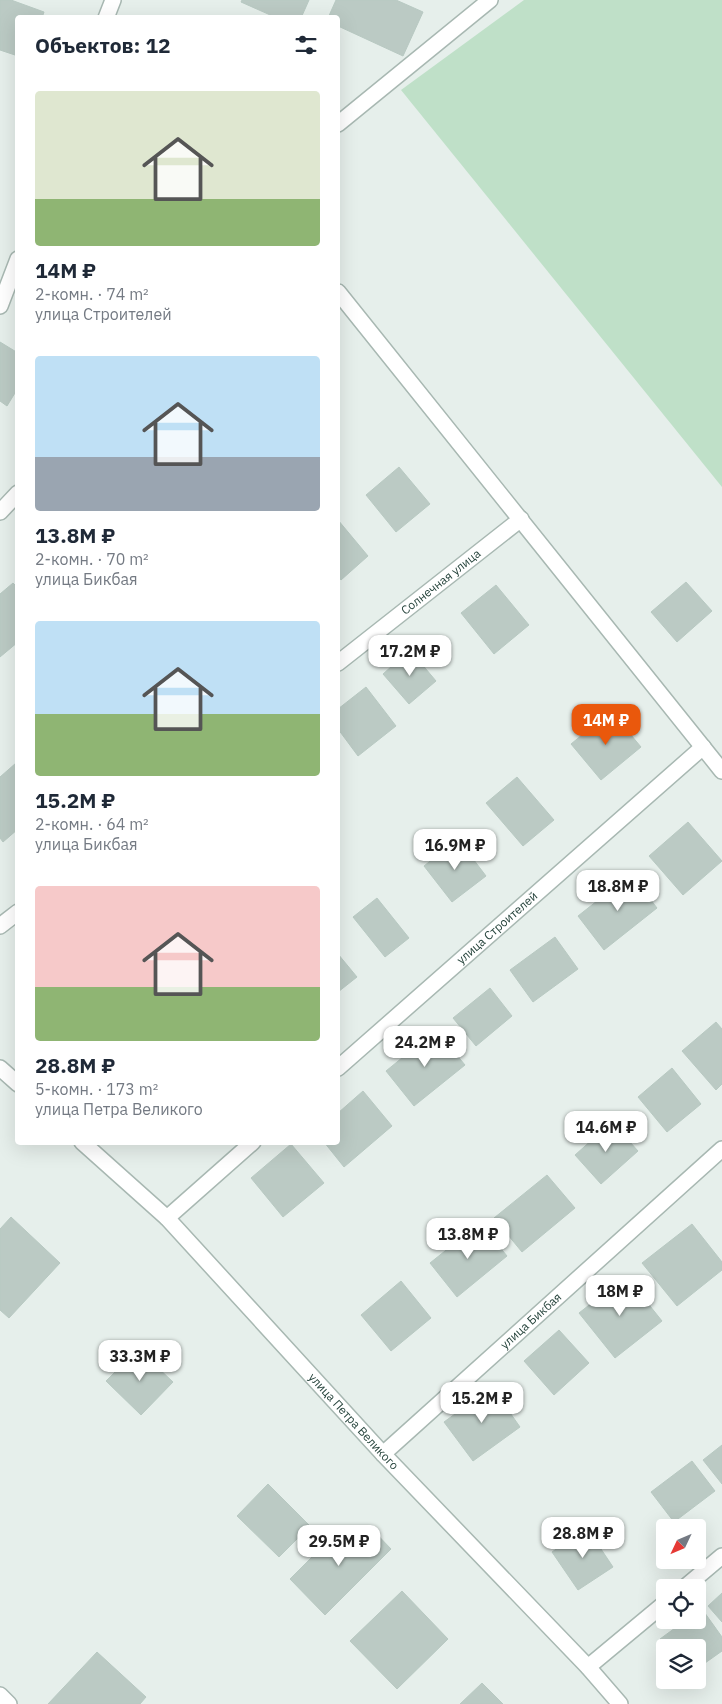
<!DOCTYPE html>
<html lang="ru">
<head>
<meta charset="utf-8">
<style>
	:root { --surface:#fff; --page:#f6f6f7; --text:#1f2937; --muted:#747a83; --accent:#ea580c }
	body { margin:0; font-family:"IBM Plex Sans",sans-serif; background:var(--page); color:var(--text); height:100vh; display:flex; flex-direction:column; font-size:19px; white-space:nowrap }
	* { box-sizing:border-box; margin:0 }
	p { font-size:16px; color:var(--muted) }
	.icon { flex:none; width:28px; height:28px; fill:none; stroke:currentColor; stroke-width:2; stroke-linecap:round; stroke-linejoin:round }
	.map { position:relative; flex:1; overflow:hidden }
	.drawer { position:absolute; left:15px; top:15px; width:325px; height:1130px; display:flex; flex-direction:column; background:var(--surface); border-radius:5px; box-shadow:0 5px 20px #0002 }
	.drawer>* { flex:none }
	.needle { width:32px; rotate:226deg }
	.controls { position:absolute; left:656px; top:1519px; display:grid; gap:10px }
	.controls a { display:grid; place-items:center; width:50px; height:50px; border-radius:5px; background:var(--surface); box-shadow:0 5px 20px #0002; font-size:25px }
	.price { position:absolute; translate:-50% -42px; padding:0 11px; border-radius:10px; background:#fff; color:#222; font-size:16px; line-height:32px; filter:drop-shadow(0 1px 2px #0008) }
	.price::after { content:''; position:absolute; left:50%; top:30px; width:15px; height:11px; margin-left:-8px; background:inherit; clip-path:polygon(0 0,100% 0,50% 100%) }
	.price.active { background:var(--accent); color:#fff }
	ul { padding:0; list-style:none }
	li { display:grid; align-content:center; gap:10px; height:265px; padding:0 20px }
	li span { display:grid; place-items:center; height:155px; border-radius:5px; color:#555 }
	li>.icon { margin-inline-start:auto }
	span .icon { width:90px; height:90px; fill:#fffc; stroke-width:1 }
	li b { font-size:21px }
	h2 { display:flex; justify-content:space-between; align-items:center; height:60px; padding:0 20px; font-size:21px }
	.map>svg:first-child { display:block }
	.green { fill:#bfe0c8 }
	.building { fill:#bbcac4; stroke:#b8c9c2 }
	.lines { fill:none; stroke-linecap:round; stroke-linejoin:round }
	.minor-casing { stroke:#a8b8b2; stroke-width:18 }
	.minor { stroke:#fff; stroke-width:15 }
	.labels { text-anchor:middle; stroke-width:4; stroke-linejoin:round; paint-order:stroke }
	.street-label { font-size:12px; fill:#24423a; stroke:#f7fbf9 }
</style>
</head>
<body>
<div class="map">
<svg width="722" height="1704" viewBox="0 0 722 1704">
	<rect width="100%" height="100%" fill="#e6efeb"/>
	<!-- green -->
	<path class="green" d="M 524,0 L 722,0 L 722,487 L 401,90 Z"/>
	<!-- building -->
	<path class="building" d="M 0,0 L 11,0 L 44,12 L 42,18 L 18,18 L 18,56 L 0,50 Z
		M 242,0 L 309,0 L 301,18 L 277,18 L 241,2 Z
		M 336,0 L 396,0 L 423,12 L 403,56 L 338,26 L 338,18 L 328,18 Z
		M 0,342 L 18,353 L 18,388 L 7,406 L 0,401 Z
		M 399,467 L 430,504 L 396,532 L 366,495 Z
		M 338,520 L 368,556 L 341,580 L 338,576 Z
		M 686,582 L 712,611 L 677,642 L 651,612 Z
		M 13,583 L 18,588 L 18,642 L 0,657 L 0,594 Z
		M 496,585 L 529,625 L 494,654 L 461,613 Z
		M 410,650 L 436,681 L 409,704 L 383,674 Z
		M 366,687 L 396,726 L 358,756 L 338,729 L 338,709 Z
		M 611,711 L 641,747 L 601,780 L 571,744 Z
		M 16,763 L 18,764 L 18,829 L 3,842 L 0,838 L 0,777 Z
		M 517,777 L 554,820 L 523,846 L 486,803 Z
		M 688,822 L 722,861 L 683,895 L 649,856 Z
		M 458,839 L 486,876 L 452,902 L 424,866 Z
		M 631,874 L 657,908 L 604,950 L 578,916 Z
		M 377,898 L 409,938 L 385,957 L 353,917 Z
		M 555,937 L 578,969 L 533,1002 L 510,970 Z
		M 338,954 L 357,977 L 338,992 Z
		M 490,988 L 512,1016 L 476,1046 L 453,1018 Z
		M 716,1022 L 722,1029 L 722,1084 L 716,1090 L 682,1051 Z
		M 436,1030 L 465,1065 L 414,1106 L 386,1071 Z
		M 672,1068 L 701,1104 L 667,1132 L 638,1097 Z
		M 363,1091 L 392,1126 L 344,1167 L 324,1142 L 338,1142 L 338,1113 Z
		M 612,1122 L 638,1151 L 601,1184 L 575,1155 Z
		M 291,1144 L 324,1183 L 283,1217 L 251,1178 Z
		M 547,1175 L 575,1208 L 522,1252 L 494,1218 Z
		M 11,1217 L 60,1263 L 9,1318 L 0,1310 L 0,1229 Z
		M 480,1223 L 507,1256 L 457,1297 L 430,1263 Z
		M 692,1224 L 722,1262 L 722,1270 L 677,1306 L 642,1263 Z
		M 626,1276 L 662,1321 L 615,1358 L 579,1313 Z
		M 401,1281 L 431,1318 L 391,1351 L 361,1315 Z
		M 559,1330 L 589,1363 L 554,1395 L 524,1361 Z
		M 138,1349 L 173,1382 L 141,1415 L 106,1381 Z
		M 492,1387 L 520,1427 L 473,1461 L 444,1422 Z
		M 722,1445 L 722,1484 L 703,1460 Z
		M 692,1461 L 715,1491 L 674,1522 L 651,1492 Z
		M 268,1484 L 310,1526 L 279,1557 L 237,1516 Z
		M 368,1525 L 391,1549 L 325,1615 L 290,1579 L 342,1527 L 354,1539 Z
		M 587,1528 L 613,1567 L 578,1590 L 552,1552 Z
		M 402,1591 L 448,1639 L 397,1689 L 350,1641 Z
		M 722,1593 L 722,1622 L 708,1606 Z
		M 702,1609 L 722,1637 L 722,1651 L 698,1668 L 698,1648 L 667,1648 L 660,1639 L 686,1620 L 698,1620 L 698,1612 Z
		M 97,1652 L 146,1697 L 140,1704 L 48,1704 Z
		M 482,1683 L 503,1704 L 460,1704 Z"/>
	<g class="lines">
		<!-- minor casing -->
		<g class="minor-casing">
			<g id="minor">
				<path d="M 106,18 L 113,0"/>
				<path d="M 338,124 L 490,0"/>
				<path d="M 338,292 L 722,771"/>
				<path d="M 0,306 L 18,259"/>
				<path d="M 0,512 L 18,493"/>
				<path id="s1" d="M 338,663 L 521,519"/>
				<path d="M 0,926 L 18,912"/>
				<path d="M 0,1068 L 18,1084"/>
				<path id="s2" d="M 338,1068 L 703,747"/>
				<path id="s3" d="M 82,1142 L 167,1218 L 383,1454 L 588,1667 L 620,1704"/>
				<path d="M 167,1218 L 253,1142"/>
				<path id="s4" d="M 383,1454 L 722,1149"/>
				<path d="M 684,1588 L 722,1556"/>
				<path d="M 588,1667 L 665,1603"/>
				<path d="M 0,1695 L 9,1704"/>
			</g>
		</g>
		<!-- minor -->
		<use href="#minor" class="minor"/>
	</g>
	<g class="labels">
		<!-- street labels -->
		<g class="street-label">
			<text dy="4" stroke="none"><textPath href="#s1" startOffset="131">Солнечная улица</textPath></text>
			<text dy="4" stroke="none"><textPath href="#s2" startOffset="212">улица Строителей</textPath></text>
			<text dy="4" stroke="none"><textPath href="#s4" startOffset="199">улица Бикбая</textPath></text>
			<text dy="4" stroke="none"><textPath href="#s3" startOffset="390">улица Петра Великого</textPath></text>
		</g>
	</g>
</svg>
<div class="controls">
<a><svg class="needle" viewBox="-14 -14 28 28"><path d="M0-13l5 13h-10z" fill="#e53935"/><path d="M0 13l5-13h-10z" fill="#747a83"/></svg></a>
<a><svg class="icon" aria-label="locate" viewBox="0 0 24 24"><circle cx="12" cy="12" r="6"/><path d="M12 2v4M12 18v4M2 12h4M18 12h4"/></svg></a>
<a><svg class="icon" aria-label="layers" viewBox="0 0 24 24"><path d="M12 4l9 5-9 5-9-5zM3 14l9 5 9-5"/></svg></a>
</div>
<b class="price" style="left:410px;top:677px">17.2M ₽</b>
<b class="price active" style="left:606px;top:746px">14M ₽</b>
<b class="price" style="left:455px;top:871px">16.9M ₽</b>
<b class="price" style="left:618px;top:912px">18.8M ₽</b>
<b class="price" style="left:425px;top:1068px">24.2M ₽</b>
<b class="price" style="left:606px;top:1153px">14.6M ₽</b>
<b class="price" style="left:468px;top:1260px">13.8M ₽</b>
<b class="price" style="left:620px;top:1317px">18M ₽</b>
<b class="price" style="left:140px;top:1382px">33.3M ₽</b>
<b class="price" style="left:482px;top:1424px">15.2M ₽</b>
<b class="price" style="left:583px;top:1559px">28.8M ₽</b>
<b class="price" style="left:339px;top:1567px">29.5M ₽</b>
<section class="drawer">
<h2>Объектов: 12<svg class="icon" aria-label="filters" viewBox="0 0 24 24"><path d="M4 7h16M4 17h16"/><circle cx="9" cy="7" r="2"/><circle cx="15" cy="17" r="2"/></svg></h2>
<ul>
<li><span style="background:linear-gradient(#dfe7d0 70%,#8fb573 0)"><svg class="icon" aria-label="home" viewBox="0 0 24 24"><path d="M3 11l9-7 9 7M6 9v11h12V9"/></svg></span><div><b>14M ₽</b><p>2-комн. · 74 m²</p><p>улица Строителей</p></div></li>
<li><span style="background:linear-gradient(#bfe0f5 65%,#9aa5b1 0)"><svg class="icon" aria-label="home" viewBox="0 0 24 24"><path d="M3 11l9-7 9 7M6 9v11h12V9"/></svg></span><div><b>13.8M ₽</b><p>2-комн. · 70 m²</p><p>улица Бикбая</p></div></li>
<li><span style="background:linear-gradient(#bfe0f5 60%,#8fb573 0)"><svg class="icon" aria-label="home" viewBox="0 0 24 24"><path d="M3 11l9-7 9 7M6 9v11h12V9"/></svg></span><div><b>15.2M ₽</b><p>2-комн. · 64 m²</p><p>улица Бикбая</p></div></li>
<li><span style="background:linear-gradient(#f6c9c9 65%,#8fb573 0)"><svg class="icon" aria-label="home" viewBox="0 0 24 24"><path d="M3 11l9-7 9 7M6 9v11h12V9"/></svg></span><div><b>28.8M ₽</b><p>5-комн. · 173 m²</p><p>улица Петра Великого</p></div></li>
</ul>
</section>
</div>
</body>
</html>
